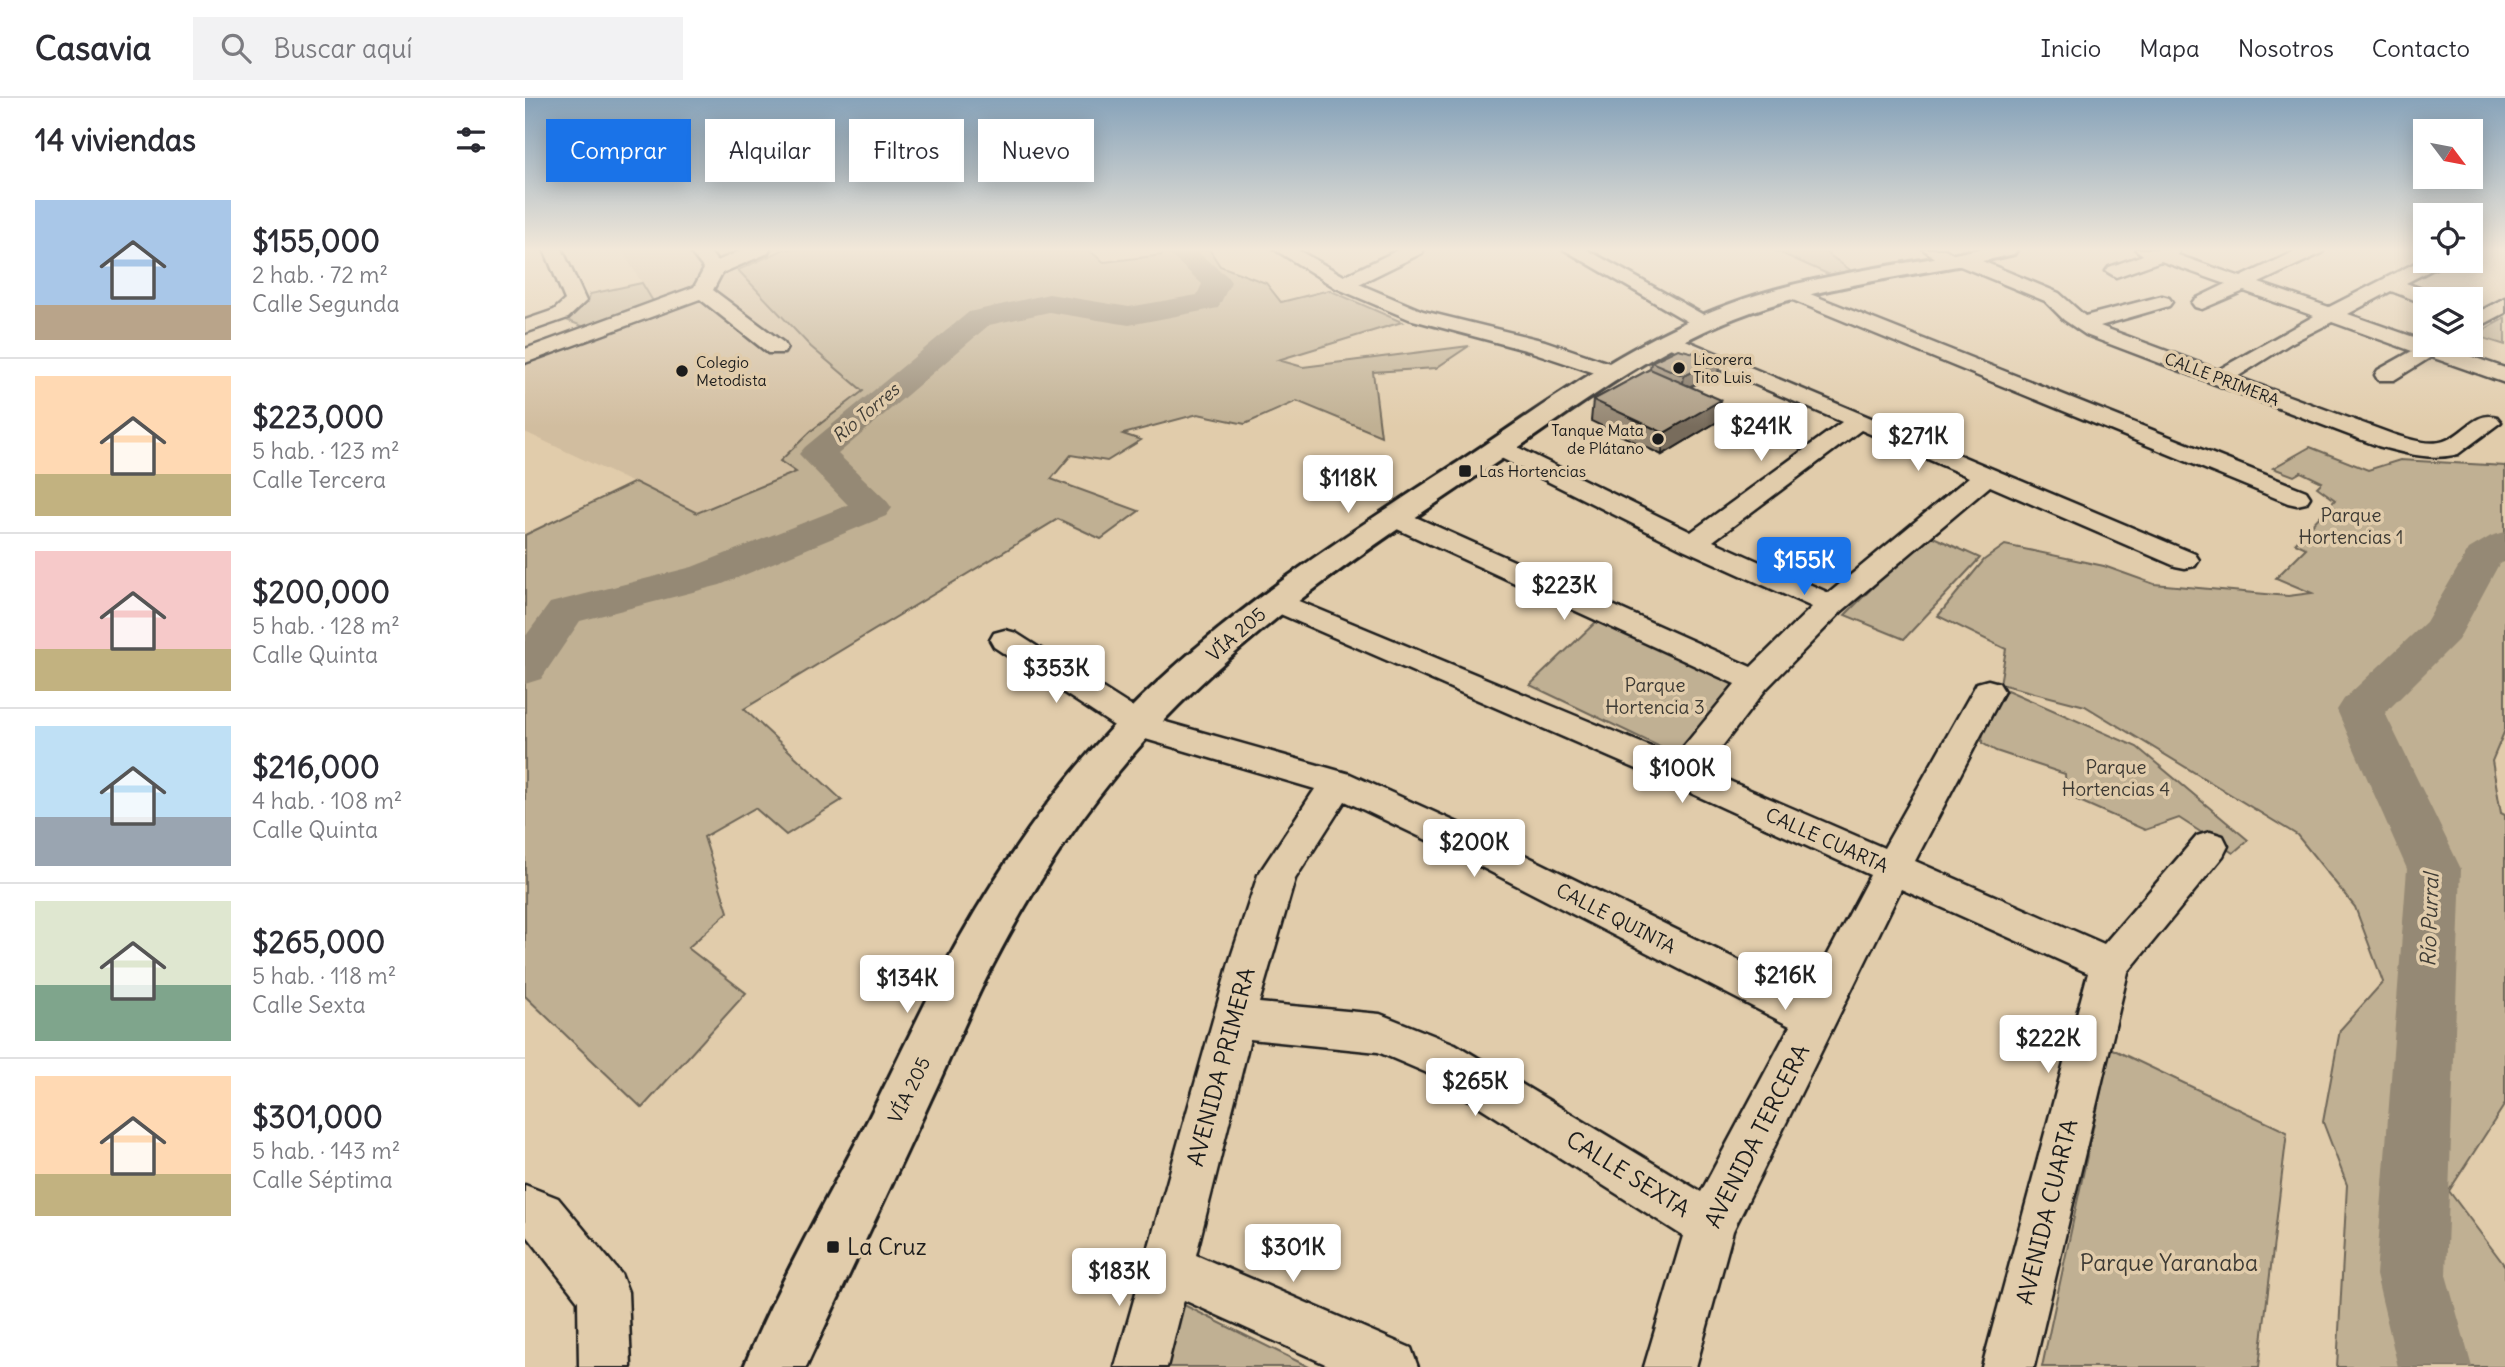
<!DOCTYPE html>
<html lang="es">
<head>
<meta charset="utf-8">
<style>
	:root { --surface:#fff; --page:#f2f2f3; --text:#2b2b33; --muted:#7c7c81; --line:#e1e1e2; --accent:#1a73e8 }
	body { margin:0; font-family:Delius,sans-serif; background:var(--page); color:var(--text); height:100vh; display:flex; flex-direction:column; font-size:26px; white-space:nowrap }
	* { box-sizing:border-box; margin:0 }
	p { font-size:23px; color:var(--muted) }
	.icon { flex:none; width:38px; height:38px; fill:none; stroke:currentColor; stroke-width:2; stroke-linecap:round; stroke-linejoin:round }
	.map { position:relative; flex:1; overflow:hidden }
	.sheet { display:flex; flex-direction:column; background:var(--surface); width:525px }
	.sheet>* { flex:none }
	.hud { position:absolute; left:21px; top:21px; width:665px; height:63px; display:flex; gap:14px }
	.needle { width:46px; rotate:122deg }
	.controls { position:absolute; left:1888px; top:21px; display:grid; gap:14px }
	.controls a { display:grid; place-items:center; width:70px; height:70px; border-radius:0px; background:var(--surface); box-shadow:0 4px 18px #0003; font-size:35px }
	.price { position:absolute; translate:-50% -60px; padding:0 16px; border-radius:7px; background:#fff; color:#222; font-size:23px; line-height:46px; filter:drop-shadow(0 2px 4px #0008) }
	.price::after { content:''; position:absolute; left:50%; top:42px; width:21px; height:16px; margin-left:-10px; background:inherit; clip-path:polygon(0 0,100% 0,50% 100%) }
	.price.on { background:var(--accent); color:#fff }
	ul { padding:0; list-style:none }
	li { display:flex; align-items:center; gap:21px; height:175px; padding:0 35px }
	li+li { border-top:2px solid var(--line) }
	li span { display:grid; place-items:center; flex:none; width:196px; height:140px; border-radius:0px; color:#555 }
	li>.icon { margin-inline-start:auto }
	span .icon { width:84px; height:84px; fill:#fffc; stroke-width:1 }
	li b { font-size:30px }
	h2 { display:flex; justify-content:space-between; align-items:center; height:84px; padding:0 35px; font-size:30px }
	.chip { padding:0 24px; border-radius:0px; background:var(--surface); box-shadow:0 4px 18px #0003; font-size:24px; line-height:63px }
	.chip.on { background:var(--accent); color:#fff }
	header { display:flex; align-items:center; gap:42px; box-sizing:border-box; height:98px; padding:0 35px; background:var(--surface); border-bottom:2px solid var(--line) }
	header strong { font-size:33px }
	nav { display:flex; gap:38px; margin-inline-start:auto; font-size:24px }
	.search { width:490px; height:63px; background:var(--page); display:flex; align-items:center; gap:18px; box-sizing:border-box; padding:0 24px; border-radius:0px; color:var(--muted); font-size:26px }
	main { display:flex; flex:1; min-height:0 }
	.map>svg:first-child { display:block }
	.built { fill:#d1bd9f }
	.green { fill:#c0b093; stroke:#6e6658; stroke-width:2 }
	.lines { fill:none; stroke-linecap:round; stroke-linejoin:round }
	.river { fill:#958974; fill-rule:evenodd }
	.minor-casing { stroke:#1c1c1c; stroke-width:5 }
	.major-casing { stroke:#1c1c1c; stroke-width:6 }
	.minor { fill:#e1ccab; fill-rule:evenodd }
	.major { fill:#e1ccab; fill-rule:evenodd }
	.wall { fill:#938571; stroke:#1c1c1c; stroke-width:2 }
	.shaded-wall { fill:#786c5c; stroke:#1c1c1c; stroke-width:2 }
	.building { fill:#ab9b83; stroke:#1c1c1c; stroke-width:2 }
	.poi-dot { fill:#1c1c1c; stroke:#e1ccab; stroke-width:2.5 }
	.labels { text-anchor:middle; stroke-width:7; stroke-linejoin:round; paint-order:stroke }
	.far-poi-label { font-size:16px; fill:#1c1c1c; stroke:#e1ccab; text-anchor:start }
	.far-street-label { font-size:16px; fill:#1c1c1c; stroke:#e1ccab }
	.far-water-label { font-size:18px; font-style:italic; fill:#403d36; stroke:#e1ccab }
	.park-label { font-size:19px; fill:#3d3a34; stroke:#e1ccab }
	.street-label { font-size:19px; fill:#1c1c1c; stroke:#e1ccab }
	.water-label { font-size:21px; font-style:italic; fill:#403d36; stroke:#e1ccab }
	.near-street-label { font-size:23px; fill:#1c1c1c; stroke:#e1ccab }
	.near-poi-label { font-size:23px; fill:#1c1c1c; stroke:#e1ccab; text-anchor:start }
	.near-park-label { font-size:23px; fill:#3d3a34; stroke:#e1ccab }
</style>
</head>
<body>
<header>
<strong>Casavia</strong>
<div class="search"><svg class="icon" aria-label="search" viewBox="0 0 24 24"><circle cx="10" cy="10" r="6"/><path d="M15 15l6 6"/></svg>Buscar aquí</div>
<nav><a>Inicio</a><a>Mapa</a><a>Nosotros</a><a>Contacto</a></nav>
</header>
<main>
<section class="sheet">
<h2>14 viviendas<svg class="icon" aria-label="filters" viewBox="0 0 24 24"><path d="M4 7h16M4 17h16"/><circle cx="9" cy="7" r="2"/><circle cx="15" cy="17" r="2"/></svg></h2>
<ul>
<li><span style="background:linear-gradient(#a9c7e8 75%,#b9a48a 0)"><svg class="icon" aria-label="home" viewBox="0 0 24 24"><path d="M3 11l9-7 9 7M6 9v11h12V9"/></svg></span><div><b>$155,000</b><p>2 hab. · 72 m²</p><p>Calle Segunda</p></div></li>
<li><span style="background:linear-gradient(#ffd9b3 70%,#c2b280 0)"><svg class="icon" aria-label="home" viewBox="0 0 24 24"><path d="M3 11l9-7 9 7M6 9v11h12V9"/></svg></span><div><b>$223,000</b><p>5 hab. · 123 m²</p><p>Calle Tercera</p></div></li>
<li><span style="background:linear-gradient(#f6c9c9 70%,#c2b280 0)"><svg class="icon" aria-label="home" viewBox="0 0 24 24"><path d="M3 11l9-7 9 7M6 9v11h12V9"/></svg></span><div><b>$200,000</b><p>5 hab. · 128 m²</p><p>Calle Quinta</p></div></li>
<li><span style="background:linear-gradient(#bfe0f5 65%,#9aa5b1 0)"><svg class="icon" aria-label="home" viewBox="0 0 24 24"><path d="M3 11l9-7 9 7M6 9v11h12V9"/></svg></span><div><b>$216,000</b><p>4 hab. · 108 m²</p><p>Calle Quinta</p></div></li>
<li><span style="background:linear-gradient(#dfe7d0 60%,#7fa58c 0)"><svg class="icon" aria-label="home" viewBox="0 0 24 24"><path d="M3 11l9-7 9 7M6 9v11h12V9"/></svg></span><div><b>$265,000</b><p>5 hab. · 118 m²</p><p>Calle Sexta</p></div></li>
<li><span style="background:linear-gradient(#ffd9b3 70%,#c2b280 0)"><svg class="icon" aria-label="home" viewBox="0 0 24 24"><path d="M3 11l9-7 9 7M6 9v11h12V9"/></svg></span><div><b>$301,000</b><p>5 hab. · 143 m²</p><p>Calle Séptima</p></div></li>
</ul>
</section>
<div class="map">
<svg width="1980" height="1269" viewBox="0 0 1980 1269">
	<rect width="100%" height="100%" fill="#e1ccab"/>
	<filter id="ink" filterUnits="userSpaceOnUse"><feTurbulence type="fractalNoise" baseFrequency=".0143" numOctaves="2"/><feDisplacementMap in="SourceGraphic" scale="14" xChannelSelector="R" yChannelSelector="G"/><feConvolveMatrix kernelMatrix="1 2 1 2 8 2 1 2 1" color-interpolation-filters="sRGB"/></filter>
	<g filter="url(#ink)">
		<!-- built -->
		<path class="built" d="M 96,151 L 260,151 L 214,173 L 286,249 L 338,293 L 286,333 L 256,363 L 272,374 L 172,415 L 0,334 L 0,253 L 129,205 Z"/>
		<!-- green -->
		<path class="green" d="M 260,151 L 562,151 L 579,164 L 637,157 L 638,151 L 684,151 L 695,168 L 741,185 L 756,204 L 804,192 L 877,224 L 753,262 L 778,269 L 944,248 L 911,270 L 848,274 L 856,338 L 772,303 L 720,326 L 673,316 L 598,336 L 616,342 L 582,363 L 546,357 L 526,381 L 614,413 L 576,441 L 533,421 L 219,611 L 317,702 L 261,737 L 230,710 L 179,739 L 203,814 L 163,850 L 221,895 L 117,1010 L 0,898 L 0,437 L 110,384 L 172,415 L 271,374 L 255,363 L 286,333 L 338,293 L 286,249 L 213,172 Z
			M 1247,151 L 1296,151 L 1328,174 L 1307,178 Z
			M 117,185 L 129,205 L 62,230 L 36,220 L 63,204 L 65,196 Z
			M 1980,220 L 1980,247 L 1949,237 Z
			M 1785,349 L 1843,372 L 1875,362 L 1980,368 L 1980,632 L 1967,663 L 1976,715 L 1980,717 L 1980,1006 L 1924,1093 L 1980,1168 L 1980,1269 L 1812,1269 L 1822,1087 L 1798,1024 L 1815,932 L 1858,884 L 1830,809 L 1772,737 L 1560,608 L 1475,586 L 1481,551 L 1413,518 L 1459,462 L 1480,447 L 1579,468 L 1629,486 L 1763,498 L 1787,495 L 1751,480 L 1781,450 L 1770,445 L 1810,402 L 1792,389 L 1797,384 L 1776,374 L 1769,378 L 1748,370 Z
			M 1406,438 L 1455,460 L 1379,541 L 1320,517 L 1355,482 Z
			M 1073,522 L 1215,588 L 1154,658 L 1005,587 Z
			M 1482,592 L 1612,649 L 1723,742 L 1708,755 L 1654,720 L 1620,732 L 1541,697 L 1540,676 L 1471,653 L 1457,645 L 1458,630 Z
			M 1585,950 L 1762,1034 L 1734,1269 L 1517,1269 Z
			M 655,1205 L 784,1269 L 639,1269 Z"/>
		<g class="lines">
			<!-- river -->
			<path class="river" d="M 639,151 L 668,151 L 702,178 L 706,184 L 693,210 L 604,227 L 524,214 L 464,227 L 313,356 L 361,402 L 367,410 L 361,418 L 195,487 L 55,523 L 16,581 L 0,586 L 0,539 L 25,505 L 167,469 L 323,407 L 274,356 L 280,349 L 444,214 L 524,196 L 604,209 L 672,197 L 677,186 Z
				M 1980,434 L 1980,463 L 1974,466 L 1933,542 L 1860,615 L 1936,771 L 1921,1177 L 1947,1269 L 1873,1269 L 1851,1177 L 1882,771 L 1812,612 L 1819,601 L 1901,524 L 1944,451 L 1966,438 Z"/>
			<!-- minor casing -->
			<g class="minor-casing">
				<path id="minor" d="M 19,151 L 37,151 L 61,203 L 43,220 L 0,235 L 0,222 L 29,212 L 40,202 Z
					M 163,151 L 182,151 L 192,163 L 220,151 L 245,151 L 243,155 L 197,175 L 188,192 L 259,245 L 262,250 L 259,255 L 243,255 L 175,201 L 0,265 L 0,251 L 169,189 L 179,171 Z
					M 749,151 L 771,151 L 819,178 L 875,151 L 899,151 L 897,155 L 834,186 L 898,213 L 1020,243 L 1096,269 L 1099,274 L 1096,279 L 1088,281 L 1004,253 L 884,221 L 811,190 Z
					M 1038,151 L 1061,151 L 1184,220 L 1187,224 L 1184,228 L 1170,228 Z
					M 1398,151 L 1420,151 L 1431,158 L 1445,158 L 1534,195 L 1560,218 L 1637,198 L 1644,200 L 1647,204 L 1644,208 L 1575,228 L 1693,272 L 1789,218 L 1719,193 L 1677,211 L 1670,209 L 1667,205 L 1670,201 L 1701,186 L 1636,163 L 1591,179 L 1581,173 L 1584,169 L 1618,157 L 1610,151 L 1654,151 L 1653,157 L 1716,179 L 1775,151 L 1799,151 L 1797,155 L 1734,185 L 1804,209 L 1900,160 L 1900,163 L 1918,163 L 1916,167 L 1881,185 L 1913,197 L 1916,201 L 1900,201 L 1900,206 L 1866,193 L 1823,216 L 1900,243 L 1900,247 L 1923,247 L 1921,250 L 1980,270 L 1980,285 L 1906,259 L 1869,282 L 1853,282 L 1850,277 L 1853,272 L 1887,253 L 1807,224 L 1766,245 L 1712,279 L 1870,337 C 1884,341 1904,348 1919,343 C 1939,337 1949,313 1972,319 L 1976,324 L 1933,356 C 1906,363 1879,355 1853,348 L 1561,237 L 1539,222 L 1520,203 L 1435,168 L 1421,168 Z
					M 1265,188 L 1781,393 L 1785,399 L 1781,405 L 1772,407 L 1763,405 L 1258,198 L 1255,194 L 1258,190 Z
					M 1980,200 L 1980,215 L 1946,233 L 1946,218 Z
					M 1146,236 L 1670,456 L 1674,462 L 1670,468 L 1660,470 L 1650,468 L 1465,388 L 1317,513 L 1241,591 L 1179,672 L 1359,750 L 1452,585 L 1463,582 L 1474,585 L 1479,593 L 1390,763 L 1579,846 L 1672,738 L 1685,734 L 1698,738 L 1703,748 L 1698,758 L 1603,874 L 1509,1269 L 1457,1269 L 1563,875 L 1376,791 L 1208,1133 L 1171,1269 L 1119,1269 L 1158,1138 L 900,974 L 853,954 L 725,941 L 671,1157 L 886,1250 L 893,1269 L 807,1269 L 659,1202 L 642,1269 L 590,1269 L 704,865 L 733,777 L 790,691 L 600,635 L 469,549 L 465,542 L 469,535 L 480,532 L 491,535 L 623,619 L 825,676 L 953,734 L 1282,896 L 1345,777 L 1144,685 L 739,509 L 734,503 L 739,497 L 749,494 L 759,497 L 1150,659 L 1210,586 L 859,425 L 855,419 L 859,413 L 868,411 L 877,413 L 1226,569 L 1287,509 L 1158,451 L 966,355 L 963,350 L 966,345 L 975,343 L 984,345 L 1166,434 L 1317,324 L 1138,247 L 1135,242 L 1138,237 ZM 1336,332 L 1444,379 L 1304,495 L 1188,443 ZM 820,703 L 927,754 L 1265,928 L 1176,1094 L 930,946 L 855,916 L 734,905 L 770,781 Z
					M 0,1087 L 33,1100 L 96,1176 L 103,1194 L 106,1269 L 54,1269 L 53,1203 L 0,1135 Z"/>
			</g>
			<!-- major casing -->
			<g class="major-casing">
				<path id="major" d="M 1454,151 L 1492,151 L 1489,156 C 1402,177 1310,184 1226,214 C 1124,250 1039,320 950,379 C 835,456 719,534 624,638 C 562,706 510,785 468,867 C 445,911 427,957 406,1001 C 365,1091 322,1180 281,1269 L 219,1269 C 254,1183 302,1101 345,1018 C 375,958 403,896 436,838 C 481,759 534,684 597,619 C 696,517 815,441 932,365 C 1020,307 1105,242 1205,206 C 1285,176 1371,169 1454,151 Z"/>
			</g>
			<!-- minor -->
			<use href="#minor" class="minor"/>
			<!-- major -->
			<use href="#major" class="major"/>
		</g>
		<!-- wall -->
		<path class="wall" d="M 1195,261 L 1193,275 L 1165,289 L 1192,324 L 1137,357 L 1066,323 L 1068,302 L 1125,271 L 1126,264 Z"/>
		<!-- shaded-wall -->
		<path class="shaded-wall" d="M 1195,261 L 1193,275 L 1157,292 L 1159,278 Z
			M 1196,302 L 1192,324 L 1137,357 L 1139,335 Z"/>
		<!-- building -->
		<path class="building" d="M 1153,251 L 1195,261 L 1159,278 L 1126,264 Z
			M 1125,271 L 1196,302 L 1139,335 L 1068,302 Z"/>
	</g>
	<!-- sky -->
	<linearGradient id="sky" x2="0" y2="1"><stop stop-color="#87a3ba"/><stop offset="0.46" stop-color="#f2e8d9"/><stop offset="1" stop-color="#f2e8d9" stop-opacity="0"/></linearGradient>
	<rect width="1980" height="329" fill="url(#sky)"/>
	<!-- markers -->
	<g class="poi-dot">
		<circle cx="1154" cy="270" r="7"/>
		<circle cx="157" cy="273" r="7"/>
		<circle cx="1133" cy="341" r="7"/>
		<rect x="933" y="366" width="14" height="14" rx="3.5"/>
		<rect x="301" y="1142" width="14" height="14" rx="3.5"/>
	</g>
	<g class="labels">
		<!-- far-poi labels -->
		<g class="far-poi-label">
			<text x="1168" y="267">Licorera<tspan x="1168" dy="18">Tito Luis</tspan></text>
			<text x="171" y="270">Colegio<tspan x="171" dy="18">Metodista</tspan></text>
			<text x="1119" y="338" text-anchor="end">Tanque Mata<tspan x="1119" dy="18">de Plátano</tspan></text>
			<text x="954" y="379">Las Hortencias</text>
		</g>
		<!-- far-street labels -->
		<g class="far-street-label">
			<text transform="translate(1697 281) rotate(21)" y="6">CALLE PRIMERA</text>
		</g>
		<!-- far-water labels -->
		<g class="far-water-label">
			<text transform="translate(341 315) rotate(-40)" y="6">Río Torres</text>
		</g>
		<!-- park labels -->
		<g class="park-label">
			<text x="1826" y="424">Parque<tspan x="1826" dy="22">Hortencias 1</tspan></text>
			<text x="1130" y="594">Parque<tspan x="1130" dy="22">Hortencia 3</tspan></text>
			<text x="1591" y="676">Parque<tspan x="1591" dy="22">Hortencias 4</tspan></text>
		</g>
		<!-- street labels -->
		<g class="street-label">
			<text transform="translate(711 536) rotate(-41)" y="7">VÍA 205</text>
			<text transform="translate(1302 742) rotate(24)" y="7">CALLE CUARTA</text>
			<text transform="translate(1091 820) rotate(27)" y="7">CALLE QUINTA</text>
			<text transform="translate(384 992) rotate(-64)" y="7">VÍA 205</text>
		</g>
		<!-- water labels -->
		<g class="water-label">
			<text transform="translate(1905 822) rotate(-88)" y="7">Río Purral</text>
		</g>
		<!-- near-street labels -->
		<g class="near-street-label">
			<text transform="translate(696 969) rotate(-75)" y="8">AVENIDA PRIMERA</text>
			<text transform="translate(1232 1038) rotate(-63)" y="8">AVENIDA TERCERA</text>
			<text transform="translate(1103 1076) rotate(32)" y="8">CALLE SEXTA</text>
			<text transform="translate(1522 1114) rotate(-76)" y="8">AVENIDA CUARTA</text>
		</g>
		<!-- near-poi labels -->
		<g class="near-poi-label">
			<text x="322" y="1157">La Cruz</text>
		</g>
		<!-- near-park labels -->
		<g class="near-park-label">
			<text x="1644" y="1173">Parque Yaranaba</text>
		</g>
	</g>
</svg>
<div class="controls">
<a><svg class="needle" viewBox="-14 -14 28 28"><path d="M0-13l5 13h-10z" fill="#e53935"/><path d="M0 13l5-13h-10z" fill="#7c7c81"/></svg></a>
<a><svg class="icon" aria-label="locate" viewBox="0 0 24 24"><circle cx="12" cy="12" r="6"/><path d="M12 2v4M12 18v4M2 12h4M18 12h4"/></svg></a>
<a><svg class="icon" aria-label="layers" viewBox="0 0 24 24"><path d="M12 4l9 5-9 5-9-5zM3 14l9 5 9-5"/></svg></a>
</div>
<b class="price" style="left:1236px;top:365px">$241K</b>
<b class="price" style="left:1393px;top:375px">$271K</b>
<b class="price" style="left:823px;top:417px">$118K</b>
<b class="price on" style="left:1279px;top:499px">$155K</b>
<b class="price" style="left:1039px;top:524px">$223K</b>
<b class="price" style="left:531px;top:607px">$353K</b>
<b class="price" style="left:1157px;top:707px">$100K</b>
<b class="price" style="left:949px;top:781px">$200K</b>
<b class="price" style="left:1260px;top:914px">$216K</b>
<b class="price" style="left:382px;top:917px">$134K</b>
<b class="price" style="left:1523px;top:977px">$222K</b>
<b class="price" style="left:950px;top:1020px">$265K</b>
<b class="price" style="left:768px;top:1186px">$301K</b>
<b class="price" style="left:594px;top:1210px">$183K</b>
<div class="hud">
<a class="chip on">Comprar</a>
<a class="chip">Alquilar</a>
<a class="chip">Filtros</a>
<a class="chip">Nuevo</a>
</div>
</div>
</main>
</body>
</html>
